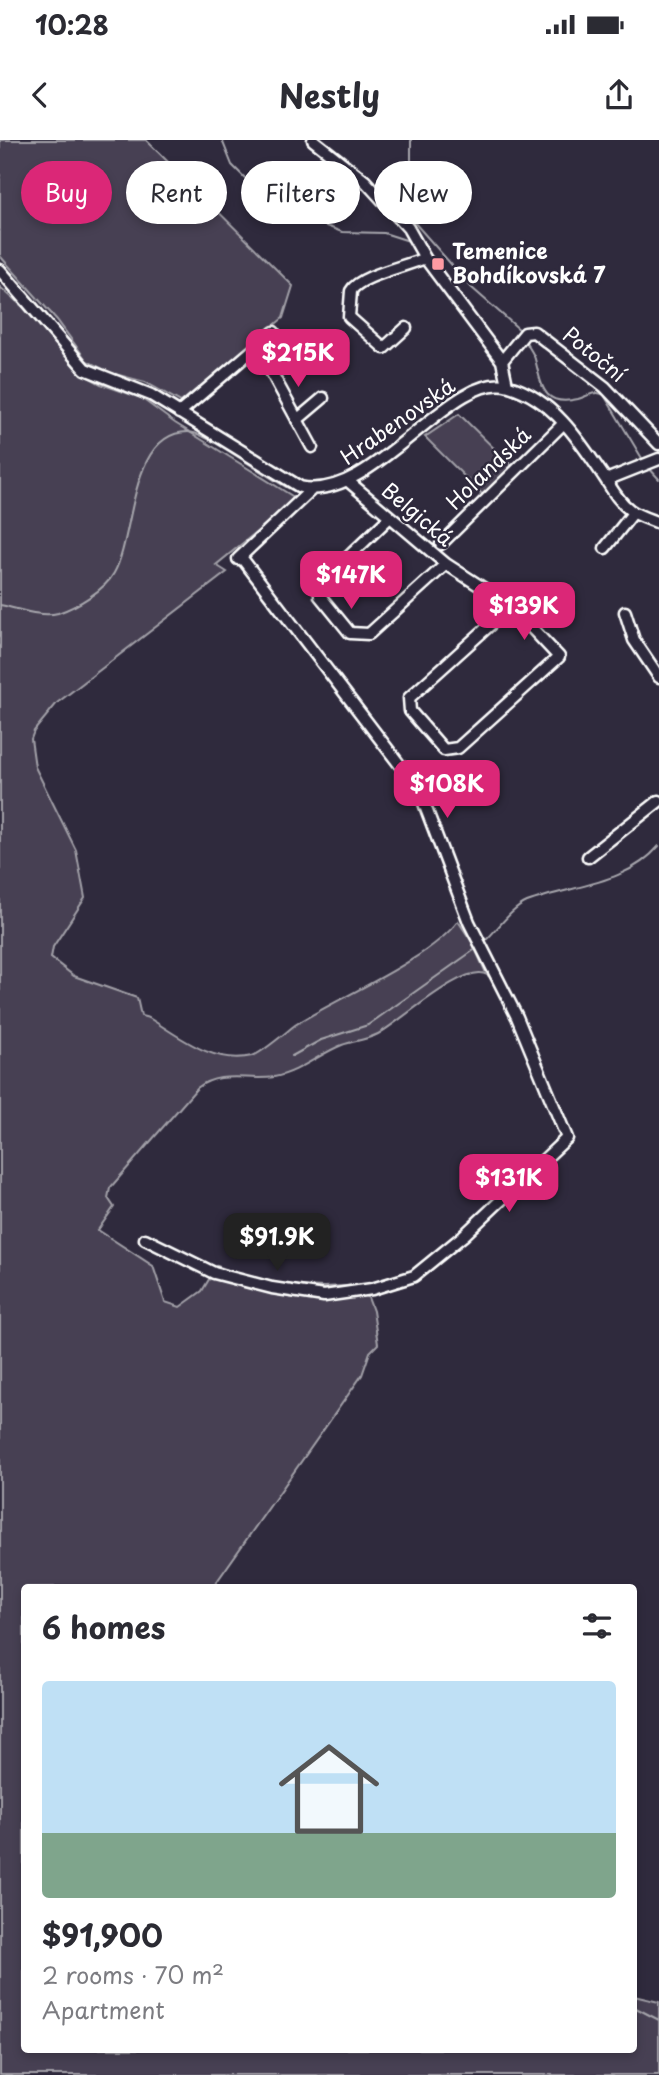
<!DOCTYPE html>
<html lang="en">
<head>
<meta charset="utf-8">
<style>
	:root { --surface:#fff; --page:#f2f2f3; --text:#2b2b33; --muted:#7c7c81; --line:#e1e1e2; --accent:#db2777 }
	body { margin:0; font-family:"Playpen Sans",sans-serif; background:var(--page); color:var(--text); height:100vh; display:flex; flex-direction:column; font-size:26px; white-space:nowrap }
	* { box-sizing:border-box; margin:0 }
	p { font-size:23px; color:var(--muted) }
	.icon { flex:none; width:38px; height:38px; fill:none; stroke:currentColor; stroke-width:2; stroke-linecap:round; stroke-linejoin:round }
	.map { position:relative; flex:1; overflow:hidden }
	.details { position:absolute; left:21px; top:1444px; width:616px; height:469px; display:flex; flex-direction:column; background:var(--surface); border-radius:7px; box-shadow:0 4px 10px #0003 }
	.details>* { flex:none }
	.top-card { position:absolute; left:21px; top:21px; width:618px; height:63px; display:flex; gap:14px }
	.price { position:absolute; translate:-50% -60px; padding:0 16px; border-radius:14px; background:var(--accent); color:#fff; font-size:23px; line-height:46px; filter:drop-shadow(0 2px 4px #0008) }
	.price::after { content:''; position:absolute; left:50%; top:42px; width:21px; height:16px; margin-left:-10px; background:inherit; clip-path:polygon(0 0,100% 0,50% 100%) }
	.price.current { background:#222; color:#fff }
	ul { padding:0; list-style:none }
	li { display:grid; align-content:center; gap:14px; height:371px; padding:0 21px }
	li+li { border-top:2px solid var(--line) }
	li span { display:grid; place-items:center; height:217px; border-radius:7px; color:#555 }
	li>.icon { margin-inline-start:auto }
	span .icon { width:126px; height:126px; fill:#fffc; stroke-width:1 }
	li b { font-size:30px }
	h2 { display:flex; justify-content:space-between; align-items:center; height:84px; padding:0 21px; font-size:30px }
	.tag { padding:0 24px; border-radius:32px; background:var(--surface); box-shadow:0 4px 10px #0003; font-size:24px; line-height:63px }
	.tag.current { background:var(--accent); color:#fff }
	.status { display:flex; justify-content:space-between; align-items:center; height:49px; padding:0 35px; background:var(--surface); direction:ltr }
	.status svg { height:19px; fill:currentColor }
	header { display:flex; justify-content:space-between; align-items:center; height:91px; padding:0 21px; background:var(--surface); font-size:32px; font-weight:700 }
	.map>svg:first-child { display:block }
	.green { fill:#464152; stroke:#a2a0a8; stroke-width:2 }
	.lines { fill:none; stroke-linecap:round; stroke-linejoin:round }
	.stream { stroke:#a7a6ad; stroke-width:2 }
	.minor-casing { stroke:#fff; stroke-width:15 }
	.minor { stroke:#2f2a3d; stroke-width:10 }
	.poi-dot { fill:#ff9aa2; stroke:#2f2a3d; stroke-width:2.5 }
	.labels { text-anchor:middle; stroke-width:5; stroke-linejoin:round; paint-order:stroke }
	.poi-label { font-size:21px; font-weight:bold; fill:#fff; stroke:#2f2a3d; text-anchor:start }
	.street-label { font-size:21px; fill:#fff; stroke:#2f2a3d }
</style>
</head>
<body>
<div class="status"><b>10:28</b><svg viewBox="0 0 49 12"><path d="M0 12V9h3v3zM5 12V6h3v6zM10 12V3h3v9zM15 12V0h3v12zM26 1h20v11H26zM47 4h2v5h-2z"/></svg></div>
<header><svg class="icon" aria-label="back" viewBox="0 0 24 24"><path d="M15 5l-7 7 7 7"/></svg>Nestly<svg class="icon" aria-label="share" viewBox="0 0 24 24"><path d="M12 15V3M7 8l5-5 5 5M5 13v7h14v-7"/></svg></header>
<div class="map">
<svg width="659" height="1935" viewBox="0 0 659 1935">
	<rect width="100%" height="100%" fill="#2f2a3d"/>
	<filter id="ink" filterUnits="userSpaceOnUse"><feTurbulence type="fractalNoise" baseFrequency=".0143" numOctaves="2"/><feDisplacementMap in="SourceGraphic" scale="14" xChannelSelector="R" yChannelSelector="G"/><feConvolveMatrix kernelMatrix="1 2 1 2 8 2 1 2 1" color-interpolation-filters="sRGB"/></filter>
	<g filter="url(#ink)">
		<!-- green -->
		<path class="green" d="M 0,0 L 146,0 L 293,146 L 283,178 L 181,262 L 145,242 L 111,233 L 87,221 L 57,180 L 0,116 Z
			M 0,147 L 23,167 L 81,233 L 101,244 L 141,258 L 175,283 L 297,359 L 216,425 L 227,432 L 57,563 L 34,591 L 31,599 L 35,627 L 76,710 L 85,758 L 53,807 L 51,818 L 74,836 L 137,858 L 141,876 L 149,878 C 180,897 213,925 252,916 C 261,914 286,892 295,885 C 339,857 429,820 458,781 L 472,802 L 487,835 C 466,821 399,883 378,894 C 366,900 354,901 342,905 C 319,914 300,932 274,937 C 247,941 220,930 197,948 L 110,1048 L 108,1058 L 114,1067 L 98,1090 L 153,1126 L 165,1162 L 180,1167 L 202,1151 L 217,1126 C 264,1144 312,1152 363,1144 L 373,1171 L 378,1204 L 370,1212 L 362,1235 L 213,1447 L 24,1447 L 24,1909 L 634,1909 L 634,1856 L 659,1862 L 659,1935 L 0,1935 Z
			M 459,274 L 514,328 L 484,356 L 425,297 Z"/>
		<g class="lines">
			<!-- stream -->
			<path class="stream" d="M 222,0 L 232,25 L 273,66 L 342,92 L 384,93 L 412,102
				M 411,0 L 411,71 L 414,82 L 472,148 L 521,191
				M 525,200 C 528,207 533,212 535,219 C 542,247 543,267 578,259 C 588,256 595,250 604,255 L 643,320
				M 648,327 L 659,339
				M 0,465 C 17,468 41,478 58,473 C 76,467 105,450 114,433 C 135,396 129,292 188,292 C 209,292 273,344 300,354
				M 484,802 C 496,791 512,768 527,762 C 572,745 626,745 659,706
				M 292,916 L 321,900 L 368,885 L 477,808
				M 634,1867 L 659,1880"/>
			<!-- minor casing -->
			<g class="minor-casing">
				<path id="minor" d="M 313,0 L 365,41 L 408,88 L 425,118 L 502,221 L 507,245
					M 0,130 L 85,229 L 151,255 L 300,347 C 373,364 451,229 509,246 C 553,259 580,301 604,337 C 612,349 618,361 630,370 C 638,376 649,379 659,383
					M 406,188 L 384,208 L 349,177 L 351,151 C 359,136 407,126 425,118
					M 257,206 L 312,307
					M 502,221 L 525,193 L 534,192 L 605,247 L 659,304
					M 179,273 L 274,192
					M 297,280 L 323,258
					M 606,340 L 659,319
					M 348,341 L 446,424 L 511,466 L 559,517 L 458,608 L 444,610 L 410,571 L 409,558 L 511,466
					M 389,378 L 320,444 L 320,456 L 350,493 L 369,494 L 446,424
					M 441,404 L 564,283
					M 605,408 L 633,373
					M 238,419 L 311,350
					M 625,472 L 634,500 L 659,537
					M 588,717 L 659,661
					M 145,1099 L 214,1133 L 272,1148 L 324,1156 L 372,1149 L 414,1136 L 463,1096 L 567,998 L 517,877 L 469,782 L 419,650 L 241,417"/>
			</g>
			<!-- minor -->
			<use href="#minor" class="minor"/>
		</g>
	</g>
	<!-- markers -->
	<rect class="poi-dot" x="431" y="117" width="14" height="14" rx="3.5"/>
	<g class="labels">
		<!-- poi labels -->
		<g class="poi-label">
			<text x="452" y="119">Temenice<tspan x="452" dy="24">Bohdíkovská 7</tspan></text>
		</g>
		<!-- street labels -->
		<g class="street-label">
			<text transform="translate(594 215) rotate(39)" y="7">Potoční</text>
			<text transform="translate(398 282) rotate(-35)" y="7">Hrabenovská</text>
			<text transform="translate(489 329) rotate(-44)" y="7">Holandská</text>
			<text transform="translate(417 375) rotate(40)" y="7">Belgická</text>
		</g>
	</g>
</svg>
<b class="price" style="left:298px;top:249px">$215K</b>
<b class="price" style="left:351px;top:471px">$147K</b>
<b class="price" style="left:524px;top:502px">$139K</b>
<b class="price" style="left:447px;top:680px">$108K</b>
<b class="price" style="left:509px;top:1074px">$131K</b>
<b class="price current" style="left:277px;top:1133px">$91.9K</b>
<div class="top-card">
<a class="tag current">Buy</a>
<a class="tag">Rent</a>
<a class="tag">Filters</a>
<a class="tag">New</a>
</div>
<section class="details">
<h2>6 homes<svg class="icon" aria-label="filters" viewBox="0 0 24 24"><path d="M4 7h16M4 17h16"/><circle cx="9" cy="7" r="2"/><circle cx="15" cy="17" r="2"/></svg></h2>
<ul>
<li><span style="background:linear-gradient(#bfe0f5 70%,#7fa58c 0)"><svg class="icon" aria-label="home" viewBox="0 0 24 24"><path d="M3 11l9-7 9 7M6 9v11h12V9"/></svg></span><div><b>$91,900</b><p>2 rooms · 70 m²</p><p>Apartment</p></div></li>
</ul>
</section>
</div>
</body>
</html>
